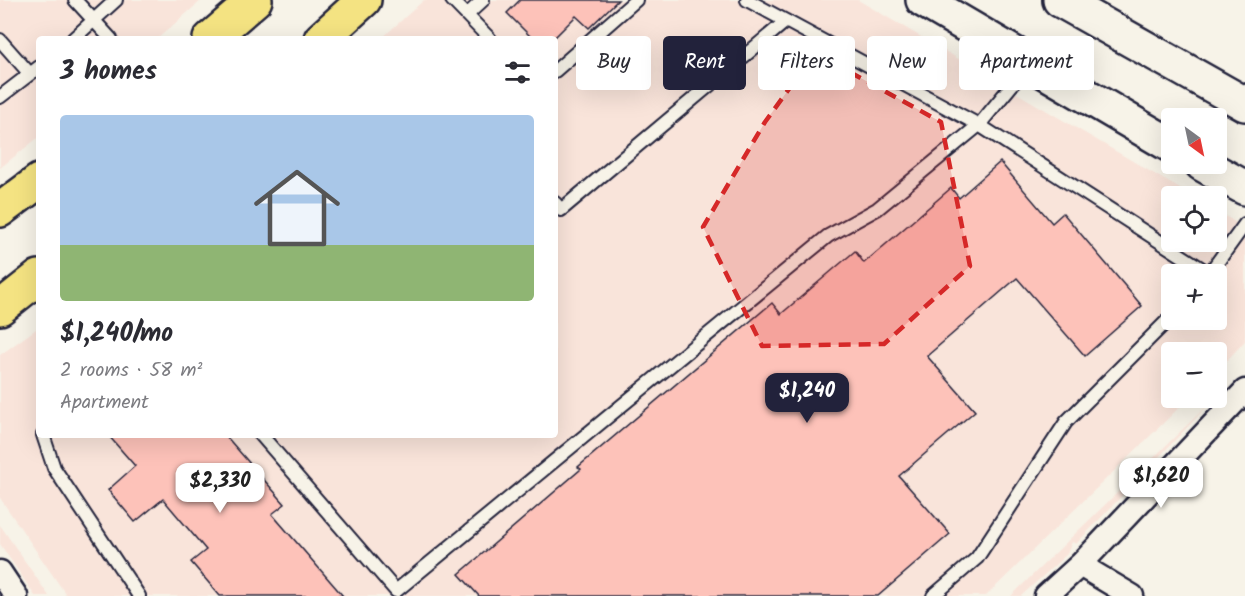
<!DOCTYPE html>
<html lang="en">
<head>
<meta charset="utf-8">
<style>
	:root { --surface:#fff; --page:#f2f2f3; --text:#2b2b33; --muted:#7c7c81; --accent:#22223b }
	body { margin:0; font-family:Kalam,sans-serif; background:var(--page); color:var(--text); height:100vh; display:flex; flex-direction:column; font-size:22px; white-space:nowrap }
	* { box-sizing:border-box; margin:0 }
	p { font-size:20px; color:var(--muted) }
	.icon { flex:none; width:33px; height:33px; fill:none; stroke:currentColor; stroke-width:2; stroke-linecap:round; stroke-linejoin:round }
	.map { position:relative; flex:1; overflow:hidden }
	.details { position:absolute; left:36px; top:36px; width:522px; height:402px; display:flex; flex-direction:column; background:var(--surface); border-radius:6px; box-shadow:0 6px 24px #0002 }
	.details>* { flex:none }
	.banner { position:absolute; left:576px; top:36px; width:570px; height:54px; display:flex; gap:12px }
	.needle { width:39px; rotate:147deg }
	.tools { position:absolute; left:1161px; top:108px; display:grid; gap:12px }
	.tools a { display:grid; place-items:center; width:66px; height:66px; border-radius:6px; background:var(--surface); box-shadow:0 6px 24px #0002; font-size:30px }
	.price { position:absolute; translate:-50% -51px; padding:0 14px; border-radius:12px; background:#fff; color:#222; font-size:20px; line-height:39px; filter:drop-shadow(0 2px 3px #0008) }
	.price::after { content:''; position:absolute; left:50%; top:36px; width:18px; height:14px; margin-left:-9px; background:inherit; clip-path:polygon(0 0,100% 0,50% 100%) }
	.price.on { background:var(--accent); color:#fff }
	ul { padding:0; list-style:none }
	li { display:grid; align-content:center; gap:12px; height:318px; padding:0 24px }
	li span { display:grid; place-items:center; height:186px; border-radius:6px; color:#555 }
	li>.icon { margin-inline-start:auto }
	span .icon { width:108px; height:108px; fill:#fffc; stroke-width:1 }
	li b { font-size:26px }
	h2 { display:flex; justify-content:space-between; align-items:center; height:72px; padding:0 24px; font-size:26px }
	.tag { padding:0 21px; border-radius:6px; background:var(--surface); box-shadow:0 6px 24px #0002; font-size:21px; line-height:54px }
	.tag.on { background:var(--accent); color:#fff }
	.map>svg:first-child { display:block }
	.built { fill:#f9e4da; fill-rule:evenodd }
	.building { fill:#fdc2b9; stroke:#22223b; stroke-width:1.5 }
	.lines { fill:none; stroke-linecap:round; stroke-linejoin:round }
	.service-casing { stroke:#22223b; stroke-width:16 }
	.minor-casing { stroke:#22223b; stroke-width:27 }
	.secondary-casing { stroke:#22223b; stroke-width:38 }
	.primary-casing { stroke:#22223b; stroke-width:38 }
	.service { stroke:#f7f3e8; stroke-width:12 }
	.minor { stroke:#f7f3e8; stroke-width:22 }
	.secondary { stroke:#f7f3e8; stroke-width:33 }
	.primary { stroke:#f4e382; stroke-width:33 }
	.marked { fill:#d62828; fill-opacity:0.2; stroke:#d62828; stroke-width:4.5; stroke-dasharray:12 8; stroke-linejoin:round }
</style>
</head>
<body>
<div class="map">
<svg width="1245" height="596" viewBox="0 0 1245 596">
	<rect width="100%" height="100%" fill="#f7f3e8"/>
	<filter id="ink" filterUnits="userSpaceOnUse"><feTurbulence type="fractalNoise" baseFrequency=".0167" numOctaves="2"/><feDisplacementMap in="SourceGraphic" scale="12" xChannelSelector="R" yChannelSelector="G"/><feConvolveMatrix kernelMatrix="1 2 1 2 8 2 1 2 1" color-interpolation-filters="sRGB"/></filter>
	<g filter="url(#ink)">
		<!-- built -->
		<path class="built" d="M 0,0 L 202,0 L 157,39 L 39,39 L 39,137 L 0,168 Z
			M 424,0 L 858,0 L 1192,196 L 1172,196 L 1172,242 L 1216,242 L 1217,211 L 1245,228 L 1245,341 L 1217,371 L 1216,352 L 1172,352 L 1172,398 L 1189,398 L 986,596 L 67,596 L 0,498 L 0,355 L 39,327 L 39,435 L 555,435 L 555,39 L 381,39 ZM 1172,274 L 1216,274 L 1216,320 L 1172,320 Z
			M 1215,398 L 1076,544 L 1072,542 L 1067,554 L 1021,596 L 1011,596 Z
			M 0,525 L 49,596 L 35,596 L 0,544 Z"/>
		<!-- building -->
		<path class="building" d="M 520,0 L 618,0 L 589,28 L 576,16 L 553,39 L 533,39 L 507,13 Z
			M 1000,162 L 1052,223 L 1063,213 L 1142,306 L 1085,356 L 1017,278 L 927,356 L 975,411 L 899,476 L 950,534 L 878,596 L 479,596 L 459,574 L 581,469 L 578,467 L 772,303 L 781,314 L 855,251 L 864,263 L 951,188 L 959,198 Z
			M 108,435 L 225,435 L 285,504 L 272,514 L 343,596 L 220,596 L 191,562 L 206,550 L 163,499 L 135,522 L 108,490 L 135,466 Z"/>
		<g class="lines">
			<!-- service casing -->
			<g class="service-casing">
				<path id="service" d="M 75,0 L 111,39
					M 452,0 L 490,39
					M 747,0 L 979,125 L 1210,274
					M 467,15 L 483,0
					M 73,39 L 116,0
					M 0,40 L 30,74
					M 555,71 L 636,0
					M 0,97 L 39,67
					M 555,203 L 561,210 L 786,21
					M 1209,274 L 1245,224
					M 43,435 L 54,468 L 139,596
					M 261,435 L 396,591 L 828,236 L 877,209 L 979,125 L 1030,63
					M 933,596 L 977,558 L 1066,422 L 1172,316"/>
			</g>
			<!-- minor casing -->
			<g class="minor-casing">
				<path id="minor" d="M 1080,565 L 1132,596
					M 0,572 L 16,596
					M 1046,596 L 1080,565 L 1245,391"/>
			</g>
			<!-- secondary casing -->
			<g class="secondary-casing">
				<path id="secondary" d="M 923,0 L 1172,146
					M 1060,0 L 1245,104
					M 1202,164 L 1245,188"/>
			</g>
			<!-- primary casing -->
			<g class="primary-casing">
				<path id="primary" d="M 210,39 L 255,0
					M 321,39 L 364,0
					M 0,210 L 39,181
					M 0,308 L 39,277"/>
			</g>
			<!-- service -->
			<use href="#service" class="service"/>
			<!-- minor -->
			<use href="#minor" class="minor"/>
			<!-- secondary -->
			<use href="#secondary" class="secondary"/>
			<!-- primary -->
			<use href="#primary" class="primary"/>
		</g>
	</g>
	<!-- marked area -->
	<path class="marked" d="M 815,53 L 941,122 L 970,266 L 884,344 L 762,346 L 703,227 L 765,122 Z"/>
</svg>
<div class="tools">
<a><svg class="needle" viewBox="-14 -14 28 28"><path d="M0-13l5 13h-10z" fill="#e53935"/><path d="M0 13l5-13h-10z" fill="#7c7c81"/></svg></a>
<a><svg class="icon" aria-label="locate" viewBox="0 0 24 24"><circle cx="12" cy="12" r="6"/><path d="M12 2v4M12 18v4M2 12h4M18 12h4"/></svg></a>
<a>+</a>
<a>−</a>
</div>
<b class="price on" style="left:807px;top:424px">$1,240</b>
<b class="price" style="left:1161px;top:509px">$1,620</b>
<b class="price" style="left:220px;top:514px">$2,330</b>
<div class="banner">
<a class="tag">Buy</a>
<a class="tag on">Rent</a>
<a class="tag">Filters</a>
<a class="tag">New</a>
<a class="tag">Apartment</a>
</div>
<section class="details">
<h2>3 homes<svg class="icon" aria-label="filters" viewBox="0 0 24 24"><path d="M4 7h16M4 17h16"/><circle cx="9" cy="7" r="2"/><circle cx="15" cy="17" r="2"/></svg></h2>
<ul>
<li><span style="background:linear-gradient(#a9c7e8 70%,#8fb573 0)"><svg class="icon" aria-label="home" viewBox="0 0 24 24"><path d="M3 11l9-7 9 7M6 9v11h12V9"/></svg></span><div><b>$1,240/mo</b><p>2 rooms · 58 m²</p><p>Apartment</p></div></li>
</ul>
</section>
</div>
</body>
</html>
